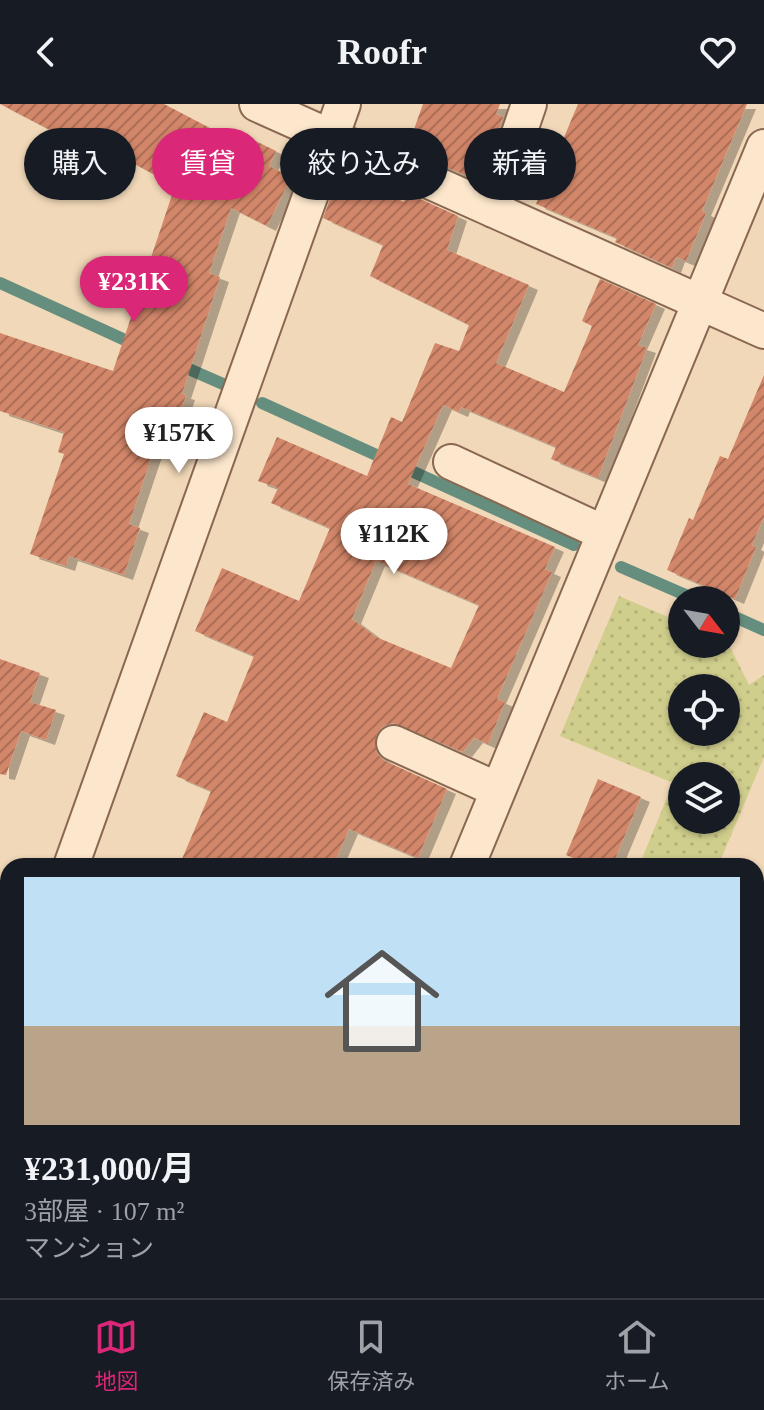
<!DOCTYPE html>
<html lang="ja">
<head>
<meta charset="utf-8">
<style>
	:root { --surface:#171b24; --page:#242831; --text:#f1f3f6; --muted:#9ea1a6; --line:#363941; --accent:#db2777 }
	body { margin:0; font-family:"Times New Roman","Noto Sans JP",serif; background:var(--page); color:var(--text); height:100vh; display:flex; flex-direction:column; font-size:30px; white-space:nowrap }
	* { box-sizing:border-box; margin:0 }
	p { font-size:26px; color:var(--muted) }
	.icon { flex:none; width:44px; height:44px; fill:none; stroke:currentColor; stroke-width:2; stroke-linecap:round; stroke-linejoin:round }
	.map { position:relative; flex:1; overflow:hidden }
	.panel { position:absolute; left:0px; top:754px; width:764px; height:440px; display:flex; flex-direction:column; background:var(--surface); border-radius:24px 24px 0 0; box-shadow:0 2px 6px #0004 }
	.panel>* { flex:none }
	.hud { position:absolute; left:24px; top:24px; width:716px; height:72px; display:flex; gap:16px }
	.needle { width:52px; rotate:121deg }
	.fabs { position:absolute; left:668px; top:482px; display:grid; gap:16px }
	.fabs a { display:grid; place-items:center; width:72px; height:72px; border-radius:50%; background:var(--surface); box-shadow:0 2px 6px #0004; font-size:40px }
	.price { position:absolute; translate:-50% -68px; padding:0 18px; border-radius:28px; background:#fff; color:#222; font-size:26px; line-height:52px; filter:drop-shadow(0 2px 4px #0008) }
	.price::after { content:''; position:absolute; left:50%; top:48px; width:24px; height:18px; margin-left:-12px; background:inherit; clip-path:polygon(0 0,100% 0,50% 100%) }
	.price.selected { background:var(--accent); color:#fff }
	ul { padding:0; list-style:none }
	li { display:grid; align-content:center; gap:16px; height:424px; padding:0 24px }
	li+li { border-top:2px solid var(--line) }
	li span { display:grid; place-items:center; height:248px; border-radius:0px; color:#555 }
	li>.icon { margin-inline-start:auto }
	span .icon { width:144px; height:144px; fill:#fffc; stroke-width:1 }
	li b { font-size:34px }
	.chip { padding:0 28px; border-radius:36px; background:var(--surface); box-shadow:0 2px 6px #0004; font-size:28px; line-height:72px }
	.chip.selected { background:var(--accent); color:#fff }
	header { display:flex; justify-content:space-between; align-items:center; height:104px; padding:0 24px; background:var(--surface); font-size:36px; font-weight:700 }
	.tab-bar { display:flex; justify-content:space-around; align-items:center; height:112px; border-top:2px solid var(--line); background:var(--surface); font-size:22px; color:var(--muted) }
	.tab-bar a { display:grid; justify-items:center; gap:4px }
	.tab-bar .selected { color:var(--accent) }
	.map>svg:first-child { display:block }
	.grass { fill:url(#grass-dots); fill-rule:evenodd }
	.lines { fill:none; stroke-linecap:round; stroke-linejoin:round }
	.stream { stroke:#658e7e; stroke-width:12 }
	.building { fill:url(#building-hatch); fill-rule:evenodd; filter:url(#shadow) }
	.minor-casing { stroke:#896752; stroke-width:38 }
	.tertiary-casing { stroke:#896752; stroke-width:46 }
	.minor { stroke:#fce7cc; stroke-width:34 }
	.tertiary { stroke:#fce7cc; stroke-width:42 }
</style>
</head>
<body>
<header><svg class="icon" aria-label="back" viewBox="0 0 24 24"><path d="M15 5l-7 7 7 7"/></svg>Roofr<svg class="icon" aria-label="heart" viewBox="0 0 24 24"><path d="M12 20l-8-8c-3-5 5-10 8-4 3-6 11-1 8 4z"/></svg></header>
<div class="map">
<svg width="764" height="1194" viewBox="0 0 764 1194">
	<defs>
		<pattern id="grass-dots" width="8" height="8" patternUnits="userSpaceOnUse" patternTransform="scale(2)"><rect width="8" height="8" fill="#d0ce8c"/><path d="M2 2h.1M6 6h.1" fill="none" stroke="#b3b178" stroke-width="1.8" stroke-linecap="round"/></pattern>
		<pattern id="building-hatch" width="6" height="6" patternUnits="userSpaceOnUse" patternTransform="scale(2)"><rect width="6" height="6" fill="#d3876a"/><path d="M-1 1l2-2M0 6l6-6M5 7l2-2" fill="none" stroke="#ac6e56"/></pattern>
		<filter id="shadow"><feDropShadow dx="9" dy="5" stdDeviation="0" flood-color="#0004"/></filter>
	</defs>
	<rect width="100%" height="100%" fill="#f1d8b8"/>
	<!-- grass -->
	<path class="grass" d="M 619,492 L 682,519 L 682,540 L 727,537 L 749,581 L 764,571 L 764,653 L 718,762 L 639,762 L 673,679 L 560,632 ZM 726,584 L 726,628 L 682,628 L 682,584 ZM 682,672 L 726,672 L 726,716 L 682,716 Z
		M 348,1186 L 400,1186 L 418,1194 L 366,1194 Z
		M 437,1186 L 515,1186 L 533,1194 L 455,1194 Z"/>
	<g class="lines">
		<!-- stream -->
		<path class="stream" d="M 0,179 L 136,241
			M 175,259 L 223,280
			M 262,299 L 574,441
			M 621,463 L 697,496
			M 726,509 L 764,526"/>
	</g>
	<!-- building -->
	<path class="building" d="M 0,0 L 164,0 L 229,34 L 233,26 L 276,47 L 269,62 L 291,73 L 267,122 L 231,104 L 209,169 L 220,173 L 182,290 L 186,291 L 174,328 L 163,324 L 151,354 L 129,420 L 140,424 L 124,471 L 69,452 L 66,462 L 30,450 L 64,350 L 58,348 L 64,328 L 0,307 L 0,229 L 113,267 L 175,82 L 98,40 L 94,49 Z
		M 423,0 L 500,0 L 496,10 L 503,13 L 490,49 L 482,46 L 472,74 L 421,52 L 428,33 L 413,28 Z
		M 578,0 L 747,0 L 702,107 L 706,109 L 686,157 L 676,153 L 672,164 L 615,138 L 617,134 L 536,100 Z
		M 359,78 L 404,98 L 407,89 L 458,112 L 447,146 L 529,181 L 496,259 L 564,288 L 592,222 L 582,217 L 600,175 L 656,200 L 638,241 L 647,244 L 598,374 L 551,355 L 556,343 L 461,303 L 459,308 L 443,301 L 408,380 L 555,443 L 545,465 L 552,468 L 497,595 L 505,598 L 488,640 L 474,634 L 463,648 L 393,619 L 383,622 L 376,632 L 377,650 L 385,657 L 447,685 L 418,754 L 349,725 L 333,762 L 179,762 L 211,687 L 176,672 L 204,608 L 227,618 L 254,552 L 195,527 L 222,464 L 299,497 L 330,424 L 271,399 L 278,384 L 258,377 L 277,333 L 367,372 L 391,313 L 402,318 L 435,239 L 459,247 L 469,221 L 370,172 L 383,141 L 323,114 L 333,87 ZM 376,457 L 479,501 L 451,564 L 376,533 L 352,515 Z
		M 764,271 L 764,413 L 752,441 L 756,443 L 735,495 L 667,466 L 689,414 L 693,416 L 720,352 L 728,355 Z
		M 0,555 L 40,569 L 30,598 L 56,606 L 46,636 L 21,627 L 6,671 L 0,670 Z
		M 598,675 L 641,693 L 612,762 L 592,762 L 566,751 Z"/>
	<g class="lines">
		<!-- minor casing -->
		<g class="minor-casing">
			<path id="minor" d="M 257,0 L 764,227
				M 493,106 L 529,0
				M 451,358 L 604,429
				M 394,639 L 498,686
				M 71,762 L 343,0
				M 467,762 L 764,43
				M 756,1104 L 764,1085
				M 290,1194 L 294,1186"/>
		</g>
		<!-- tertiary casing -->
		<g class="tertiary-casing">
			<path id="tertiary" d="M 0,799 L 8,803
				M 756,1138 L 764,1141"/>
		</g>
		<!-- minor -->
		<use href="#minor" class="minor"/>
		<!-- tertiary -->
		<use href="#tertiary" class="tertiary"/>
	</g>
</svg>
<div class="fabs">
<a><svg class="needle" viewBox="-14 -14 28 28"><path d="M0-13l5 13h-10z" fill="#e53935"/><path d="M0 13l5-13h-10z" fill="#9ea1a6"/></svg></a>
<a><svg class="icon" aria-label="locate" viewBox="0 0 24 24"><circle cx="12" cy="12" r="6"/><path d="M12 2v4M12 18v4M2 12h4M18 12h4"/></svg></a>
<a><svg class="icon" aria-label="layers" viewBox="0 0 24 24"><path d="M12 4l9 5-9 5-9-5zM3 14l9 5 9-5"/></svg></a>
</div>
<b class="price selected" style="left:134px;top:220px">¥231K</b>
<b class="price" style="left:179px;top:371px">¥157K</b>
<b class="price" style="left:394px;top:472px">¥112K</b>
<div class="hud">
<a class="chip">購入</a>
<a class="chip selected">賃貸</a>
<a class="chip">絞り込み</a>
<a class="chip">新着</a>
</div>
<section class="panel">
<ul>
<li><span style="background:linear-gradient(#bfe0f5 60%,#b9a48a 0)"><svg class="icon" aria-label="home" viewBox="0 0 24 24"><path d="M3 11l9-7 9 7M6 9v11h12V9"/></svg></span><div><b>¥231,000/月</b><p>3部屋 · 107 m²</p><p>マンション</p></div></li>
</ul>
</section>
</div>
<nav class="tab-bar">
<a class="selected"><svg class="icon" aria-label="map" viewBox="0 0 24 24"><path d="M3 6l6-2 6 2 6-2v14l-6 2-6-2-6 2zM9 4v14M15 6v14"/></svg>地図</a>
<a><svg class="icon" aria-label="saved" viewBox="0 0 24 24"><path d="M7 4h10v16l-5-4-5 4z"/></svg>保存済み</a>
<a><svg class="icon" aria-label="home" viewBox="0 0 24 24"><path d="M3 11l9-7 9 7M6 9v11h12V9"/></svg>ホーム</a>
</nav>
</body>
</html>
